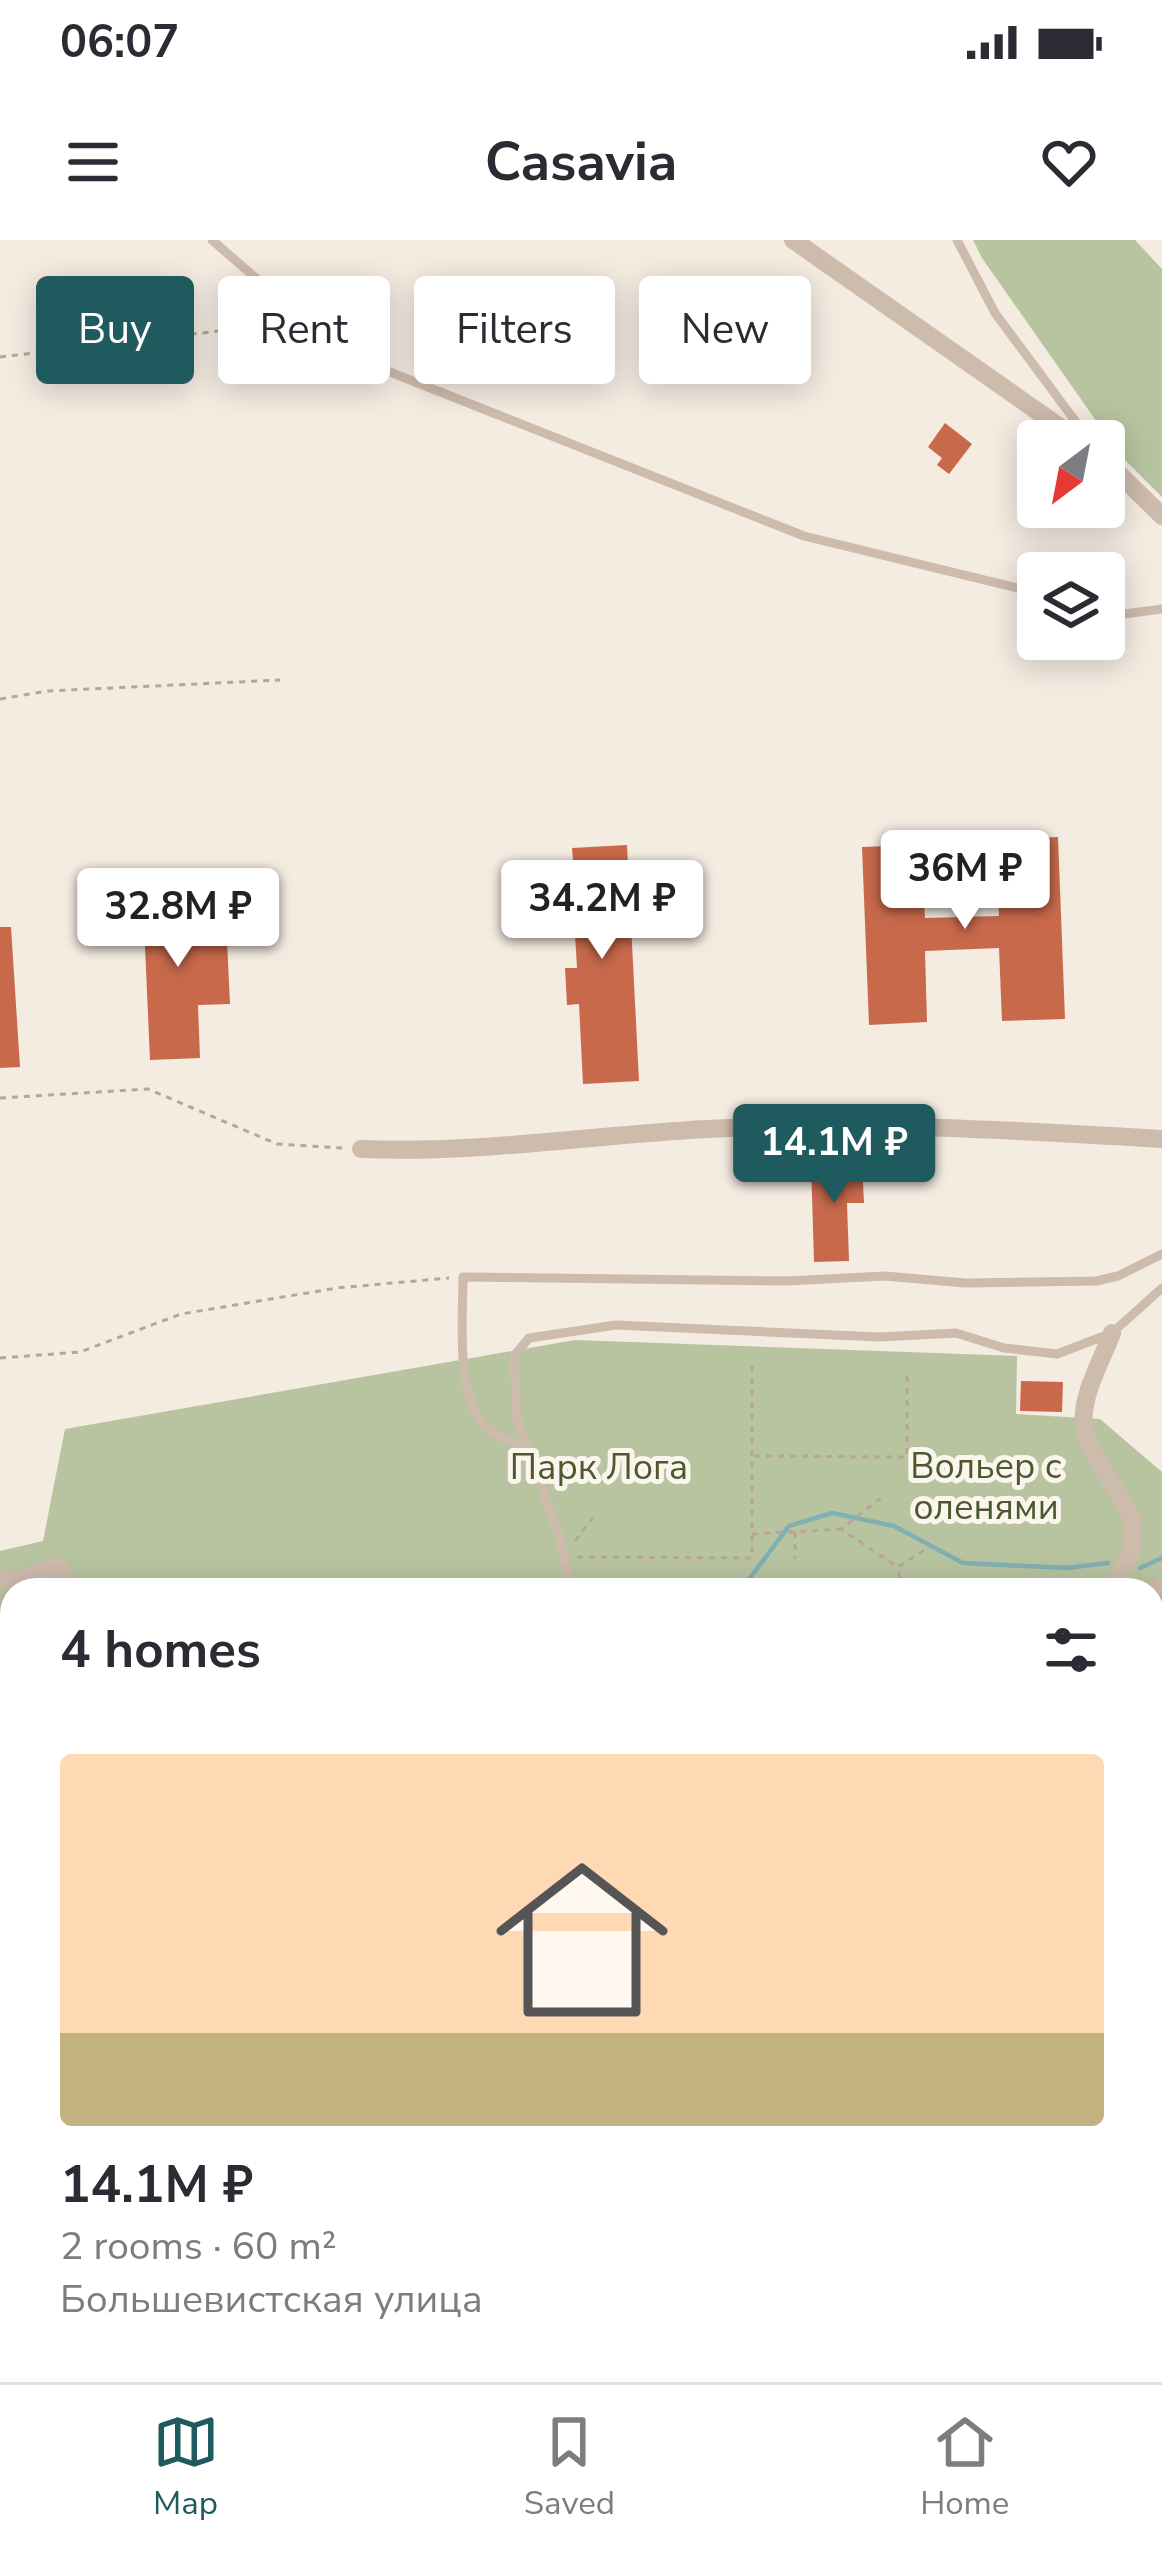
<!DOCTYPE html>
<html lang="en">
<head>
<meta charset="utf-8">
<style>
	:root { --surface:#fff; --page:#f2f2f3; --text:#2b2b33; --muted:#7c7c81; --line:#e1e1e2; --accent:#1f5a5e }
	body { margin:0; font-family:"Nunito Sans",sans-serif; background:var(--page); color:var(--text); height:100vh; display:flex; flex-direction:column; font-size:45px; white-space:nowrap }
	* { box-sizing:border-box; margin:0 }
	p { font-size:39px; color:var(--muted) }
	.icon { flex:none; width:66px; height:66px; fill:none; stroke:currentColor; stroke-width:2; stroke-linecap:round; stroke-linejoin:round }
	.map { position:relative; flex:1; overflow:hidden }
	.side { position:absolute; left:0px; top:1338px; width:1164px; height:804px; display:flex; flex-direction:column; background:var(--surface); border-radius:36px 36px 0 0; box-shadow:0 6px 30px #0003 }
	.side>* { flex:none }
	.top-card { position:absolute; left:36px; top:36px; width:1092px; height:108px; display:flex; gap:24px }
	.needle { width:78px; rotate:212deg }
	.buttons { position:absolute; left:1017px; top:180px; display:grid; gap:24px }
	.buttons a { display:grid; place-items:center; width:108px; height:108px; border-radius:12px; background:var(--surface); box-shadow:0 6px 30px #0003; font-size:60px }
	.price { position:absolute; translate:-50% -102px; padding:0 27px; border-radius:12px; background:#fff; color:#222; font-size:39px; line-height:78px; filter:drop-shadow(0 3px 6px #0008) }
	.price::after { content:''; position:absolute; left:50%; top:72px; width:36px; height:27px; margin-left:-18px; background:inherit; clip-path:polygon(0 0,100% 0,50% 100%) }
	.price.selected { background:var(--accent); color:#fff }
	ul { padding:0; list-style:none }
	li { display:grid; align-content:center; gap:24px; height:636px; padding:0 60px }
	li+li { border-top:3px solid var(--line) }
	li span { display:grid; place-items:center; height:372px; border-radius:12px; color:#555 }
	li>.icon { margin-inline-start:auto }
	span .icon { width:216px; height:216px; fill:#fffc; stroke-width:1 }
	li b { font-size:51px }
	h2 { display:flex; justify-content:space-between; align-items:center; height:144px; padding:0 60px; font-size:51px }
	.pill { padding:0 42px; border-radius:12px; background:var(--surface); box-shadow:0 6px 30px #0003; font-size:42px; line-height:108px }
	.pill.selected { background:var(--accent); color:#fff }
	.status { display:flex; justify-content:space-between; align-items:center; height:84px; padding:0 60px; background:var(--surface); direction:ltr }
	.status svg { height:33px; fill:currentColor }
	header { display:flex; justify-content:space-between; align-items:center; height:156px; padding:0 60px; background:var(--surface); font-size:54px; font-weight:700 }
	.tab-bar { display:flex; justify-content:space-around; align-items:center; height:168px; border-top:3px solid var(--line); background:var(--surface); font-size:33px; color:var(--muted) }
	.tab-bar a { display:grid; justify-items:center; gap:6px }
	.tab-bar .selected { color:var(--accent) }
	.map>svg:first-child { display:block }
	.green { fill:#b8c4a0 }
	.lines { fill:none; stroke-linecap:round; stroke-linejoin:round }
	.stream { stroke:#7fb0b2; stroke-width:4.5 }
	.building { fill:#c8694b }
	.path { stroke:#b9a596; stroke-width:3; stroke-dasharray:6 6; stroke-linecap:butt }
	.lane { stroke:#cdbbac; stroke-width:9 }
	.street { stroke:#cdbbac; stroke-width:18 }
	.labels { text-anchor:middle; stroke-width:10; stroke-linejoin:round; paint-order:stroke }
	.park-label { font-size:36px; fill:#4a5a2e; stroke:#fbf5ee }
</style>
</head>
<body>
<div class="status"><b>06:07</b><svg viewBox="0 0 49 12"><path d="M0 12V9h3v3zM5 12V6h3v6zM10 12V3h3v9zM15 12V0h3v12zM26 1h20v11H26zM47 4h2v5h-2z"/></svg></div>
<header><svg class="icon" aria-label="menu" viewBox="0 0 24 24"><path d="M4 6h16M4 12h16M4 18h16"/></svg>Casavia<svg class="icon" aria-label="heart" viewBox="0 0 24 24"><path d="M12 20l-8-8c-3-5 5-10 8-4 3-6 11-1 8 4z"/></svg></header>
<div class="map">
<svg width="1162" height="2142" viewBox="0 0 1162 2142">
	<rect width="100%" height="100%" fill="#f4ebe1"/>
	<!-- green -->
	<path class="green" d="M 973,0 L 1135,0 L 1162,29 L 1162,257 L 1120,215 L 982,18 Z
		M 575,1100 L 1017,1116 L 1016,1174 L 1100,1179 L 1162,1232 L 1162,1494 L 1152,1493 L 1152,1350 L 12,1350 L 12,1678 L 0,1676 L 0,1311 L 43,1301 L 65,1189 Z
		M 1152,1632 L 1162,1649 L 1162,1849 L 1152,1850 Z"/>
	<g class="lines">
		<!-- stream -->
		<path class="stream" d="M 1140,1328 L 1162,1318
			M 741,1350 L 789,1286 L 832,1273 L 894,1286 L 963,1323 L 1067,1328 L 1108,1323
			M 0,1373 L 12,1376"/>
	</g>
	<!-- building -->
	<path class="building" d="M 945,183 L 972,204 L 949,234 L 937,225 L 942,218 L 928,207 Z
		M 1058,597 L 1065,779 L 1002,781 L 999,708 L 925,711 L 927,782 L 869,785 L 862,607 L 921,605 L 925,678 L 999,676 L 996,600 Z
		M 627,605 L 639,841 L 583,844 L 579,764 L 567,765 L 565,728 L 577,728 L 572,642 L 550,643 L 548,621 L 573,620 L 572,608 Z
		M 191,636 L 194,703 L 227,701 L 230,764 L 198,765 L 200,818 L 150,820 L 142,639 Z
		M 0,687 L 11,687 L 20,827 L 0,828 Z
		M 862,920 L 864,963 L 847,963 L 849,1021 L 814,1022 L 811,922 Z
		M 1021,1141 L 1063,1142 L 1062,1172 L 1020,1171 Z"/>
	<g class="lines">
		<!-- path -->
		<path class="path" d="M 0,117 L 227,90 L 291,89
			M 0,459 L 48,451 L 280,440
			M 0,858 L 148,849 L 277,904 L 342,908
			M 0,1118 L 80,1112 L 181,1074 L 337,1048 L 449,1038
			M 752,1126 L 752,1294 L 841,1289
			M 754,1216 L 907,1217 L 907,1133
			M 881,1258 L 841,1289 L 898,1327
			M 795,1292 L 795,1319
			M 575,1301 L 595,1275
			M 577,1317 L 752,1318 L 752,1294
			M 901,1350 L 898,1327 L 924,1310
			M 1152,1382 L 1162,1390"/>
		<!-- lane -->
		<path class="lane" d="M 212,0 L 342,113 L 804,296 L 1038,353
			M 957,0 L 995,73 L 1090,201
			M 1104,369 L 1124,374 L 1162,369
			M 527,1208 C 512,1202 496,1197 485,1186 C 455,1155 463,1078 463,1037 L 788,1041 L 885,1036 L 965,1043 L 1096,1041 L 1118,1036 L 1162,1014
			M 570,1350 L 561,1302 L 517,1180 L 514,1116 L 529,1098 L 616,1085 L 879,1097 L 956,1093 L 1004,1108 L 1057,1114 L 1112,1093 L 1162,1048
			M 1152,1824 L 1162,1823
			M 0,2101 L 12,2097"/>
		<!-- street -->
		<path class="street" d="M 793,0 L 1080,201
			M 1104,219 L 1162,276
			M 361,909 C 477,914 592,895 707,889 C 858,881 1011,890 1162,899
			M 0,1339 C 22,1345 38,1330 59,1326 L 68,1350
			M 1112,1350 C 1121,1332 1136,1309 1133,1287 C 1130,1260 1088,1221 1084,1184 C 1081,1155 1102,1120 1112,1093
			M 1150,1350 L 1162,1348
			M 0,1450 L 12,1451"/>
	</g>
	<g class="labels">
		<!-- park labels -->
		<g class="park-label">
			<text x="986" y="1238">Вольер с<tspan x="986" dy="41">оленями</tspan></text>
			<text x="599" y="1239">Парк Лога</text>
		</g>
	</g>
</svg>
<div class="buttons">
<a><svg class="needle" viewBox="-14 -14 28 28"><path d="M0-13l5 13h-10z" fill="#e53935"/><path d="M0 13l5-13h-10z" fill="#7c7c81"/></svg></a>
<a><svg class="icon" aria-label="layers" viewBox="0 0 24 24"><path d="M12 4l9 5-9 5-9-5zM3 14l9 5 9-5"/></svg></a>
</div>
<b class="price" style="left:965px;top:692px">36M ₽</b>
<b class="price" style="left:602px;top:722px">34.2M ₽</b>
<b class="price" style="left:178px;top:730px">32.8M ₽</b>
<b class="price selected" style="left:834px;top:966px">14.1M ₽</b>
<div class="top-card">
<a class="pill selected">Buy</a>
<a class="pill">Rent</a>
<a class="pill">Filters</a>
<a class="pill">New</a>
</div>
<section class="side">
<h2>4 homes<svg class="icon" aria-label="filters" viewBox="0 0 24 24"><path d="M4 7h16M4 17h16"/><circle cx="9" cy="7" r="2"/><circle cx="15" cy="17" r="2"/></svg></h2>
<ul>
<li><span style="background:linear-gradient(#ffd9b3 75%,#c2b280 0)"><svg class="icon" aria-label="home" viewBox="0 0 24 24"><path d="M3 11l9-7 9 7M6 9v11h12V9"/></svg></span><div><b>14.1M ₽</b><p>2 rooms · 60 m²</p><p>Большевистская улица</p></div></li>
</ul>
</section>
</div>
<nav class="tab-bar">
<a class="selected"><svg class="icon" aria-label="map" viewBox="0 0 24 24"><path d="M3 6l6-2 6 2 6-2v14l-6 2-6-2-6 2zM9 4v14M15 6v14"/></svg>Map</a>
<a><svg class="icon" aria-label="saved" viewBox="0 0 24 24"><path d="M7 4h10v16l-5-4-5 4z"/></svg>Saved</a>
<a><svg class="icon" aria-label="home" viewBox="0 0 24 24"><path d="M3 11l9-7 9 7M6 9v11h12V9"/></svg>Home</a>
</nav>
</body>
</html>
